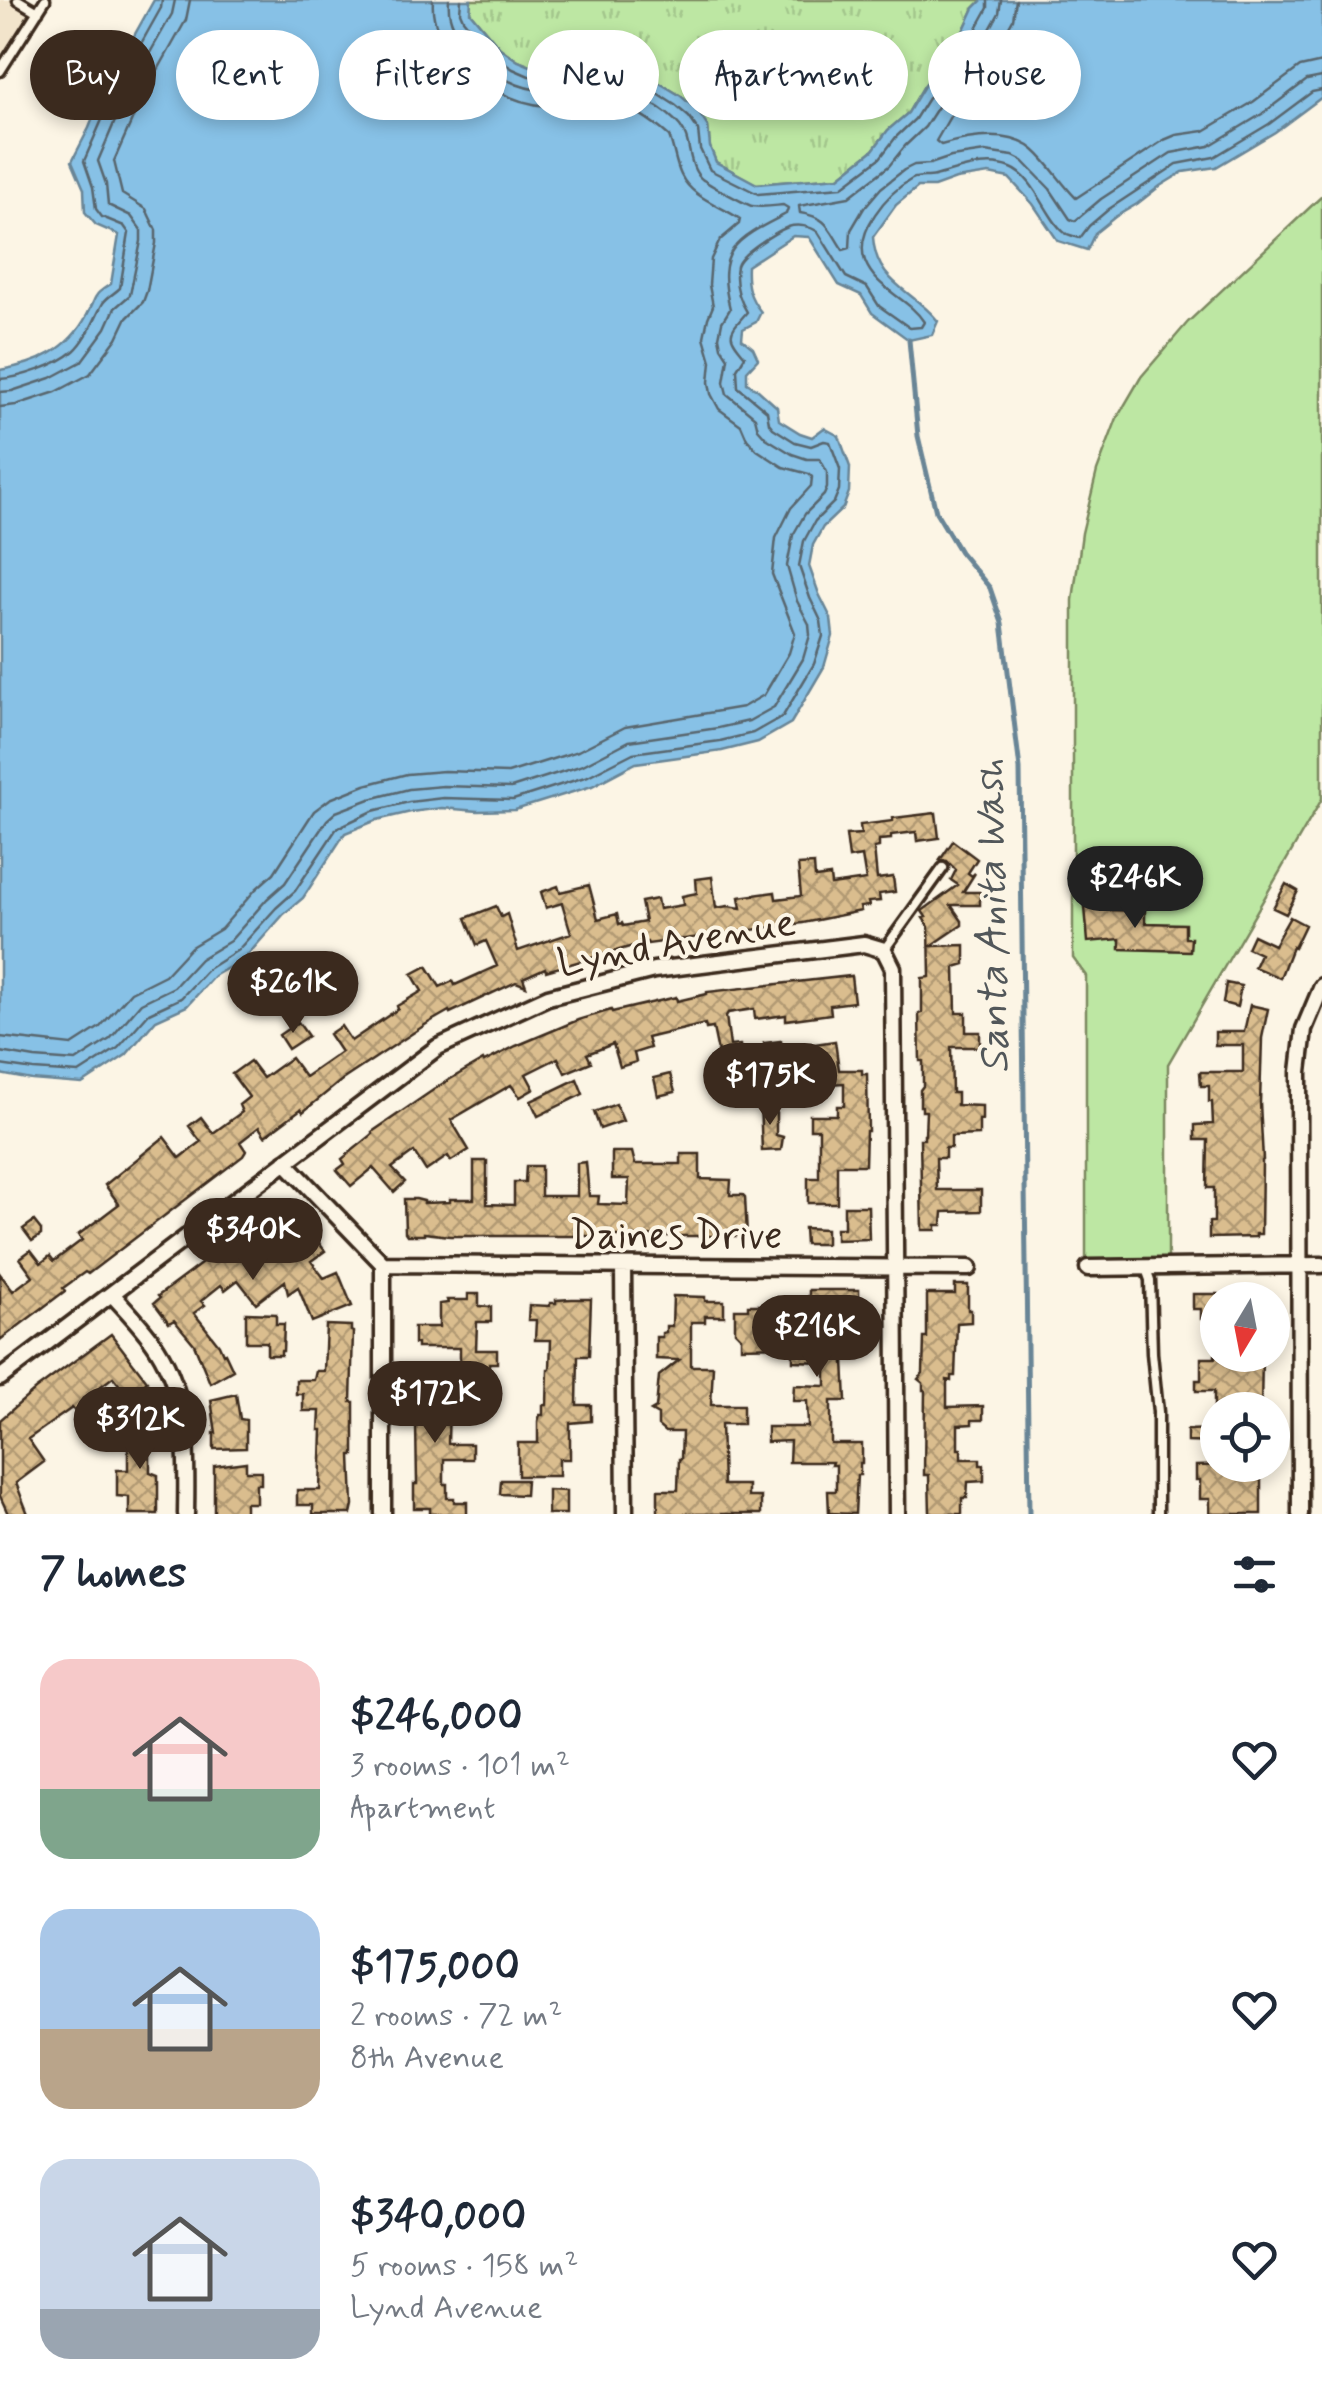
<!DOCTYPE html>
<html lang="en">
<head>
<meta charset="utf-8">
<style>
	:root { --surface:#fff; --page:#f6f6f7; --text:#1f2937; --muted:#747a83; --accent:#3b2a1e }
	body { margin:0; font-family:Mynerve,sans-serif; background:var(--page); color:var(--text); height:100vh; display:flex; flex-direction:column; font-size:38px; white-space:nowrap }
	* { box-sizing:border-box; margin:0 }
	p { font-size:32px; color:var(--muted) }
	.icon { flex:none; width:55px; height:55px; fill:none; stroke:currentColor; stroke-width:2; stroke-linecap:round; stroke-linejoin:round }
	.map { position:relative; height:1514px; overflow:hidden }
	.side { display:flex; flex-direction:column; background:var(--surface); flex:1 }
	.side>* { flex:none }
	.hud { position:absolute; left:30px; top:30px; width:1262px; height:90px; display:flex; gap:20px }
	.needle { width:65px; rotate:190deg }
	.tools { position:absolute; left:1200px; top:1282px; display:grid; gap:20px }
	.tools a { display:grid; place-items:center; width:90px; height:90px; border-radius:50%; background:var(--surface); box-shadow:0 5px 15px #0003; font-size:50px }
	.price { position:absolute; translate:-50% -85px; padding:0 22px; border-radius:35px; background:var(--accent); color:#fff; font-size:32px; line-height:65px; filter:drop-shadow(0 2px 5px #0008) }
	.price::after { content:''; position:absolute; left:50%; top:60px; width:30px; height:22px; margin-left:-15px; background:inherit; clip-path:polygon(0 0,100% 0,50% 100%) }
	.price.active { background:#222; color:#fff }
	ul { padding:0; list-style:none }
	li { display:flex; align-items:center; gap:30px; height:250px; padding:0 40px }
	li span { display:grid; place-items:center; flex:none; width:280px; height:200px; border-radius:30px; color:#555 }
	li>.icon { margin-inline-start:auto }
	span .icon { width:120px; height:120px; fill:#fffc; stroke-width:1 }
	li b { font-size:42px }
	h2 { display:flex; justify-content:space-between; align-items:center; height:120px; padding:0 40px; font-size:42px }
	.chip { padding:0 35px; border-radius:45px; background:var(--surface); box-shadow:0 5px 15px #0003; font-size:35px; line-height:90px }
	.chip.active { background:var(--accent); color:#fff }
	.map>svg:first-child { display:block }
	.built { fill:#f2e4cb }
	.green { fill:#bde7a3; stroke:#7c8860; stroke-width:2.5 }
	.park { fill:url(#park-tufts); stroke:#7c8860; stroke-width:2.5 }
	.water { fill:#87c1e6; stroke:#698596; stroke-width:2.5 }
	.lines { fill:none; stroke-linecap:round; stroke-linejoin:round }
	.shore { stroke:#59666e; stroke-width:2.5 }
	.stream { stroke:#698596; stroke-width:5 }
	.building { fill:url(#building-cross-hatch); stroke:#3b2a1e; stroke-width:2.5 }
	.lane-casing { stroke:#3b2a1e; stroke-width:15 }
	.street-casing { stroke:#3b2a1e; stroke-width:21 }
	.lane { stroke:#fcf5e5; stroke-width:8 }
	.street { stroke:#fcf5e5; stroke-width:14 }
	.labels { text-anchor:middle; stroke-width:8; stroke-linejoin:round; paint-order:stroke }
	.street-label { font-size:40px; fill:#3b2a1e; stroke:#fcf5e5 }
	.water-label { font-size:42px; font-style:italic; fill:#52575a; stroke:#fcf5e5 }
</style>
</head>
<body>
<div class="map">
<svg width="1322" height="1514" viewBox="0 0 1322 1514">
	<defs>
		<pattern id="park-tufts" width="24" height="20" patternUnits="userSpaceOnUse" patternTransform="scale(2.5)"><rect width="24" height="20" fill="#bde7a3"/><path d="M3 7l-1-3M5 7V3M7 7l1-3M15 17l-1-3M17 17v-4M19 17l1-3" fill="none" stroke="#a3c68c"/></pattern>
		<pattern id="building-cross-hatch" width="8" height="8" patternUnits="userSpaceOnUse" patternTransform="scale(2.5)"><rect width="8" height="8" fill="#dabd8e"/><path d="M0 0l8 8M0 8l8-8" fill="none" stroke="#b29a73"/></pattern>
	</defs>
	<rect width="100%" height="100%" fill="#fcf5e5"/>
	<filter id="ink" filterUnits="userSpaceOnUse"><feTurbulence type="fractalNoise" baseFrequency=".01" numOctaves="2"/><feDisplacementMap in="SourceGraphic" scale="20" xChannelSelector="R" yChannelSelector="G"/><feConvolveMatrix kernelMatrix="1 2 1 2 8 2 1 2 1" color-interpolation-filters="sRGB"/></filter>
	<g filter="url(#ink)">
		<!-- built -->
		<path class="built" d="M 0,0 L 39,0 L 0,61 Z"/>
		<!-- green -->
		<path class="green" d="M 1322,196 L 1322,799 L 1168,1064 L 1168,1276 L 1086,1277 L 1086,976 L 1073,958 L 1073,600 L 1082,533 L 1097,471 L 1117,418 L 1141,377 L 1188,322 Z"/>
		<!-- park -->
		<path class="park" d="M 471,0 L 982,0 L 974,8 L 959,40 L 924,86 L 908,113 L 888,130 L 873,150 L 839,177 L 756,184 L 716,162 L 710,147 L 708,127 L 681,96 L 648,76 L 619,64 L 596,60 L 579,66 L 555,69 L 533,67 L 518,61 L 500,48 L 470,12 Z"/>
		<!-- water -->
		<path class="water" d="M 154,0 L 471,0 L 470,12 L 500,48 L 518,61 L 533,67 L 555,69 L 579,66 L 596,60 L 619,64 L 648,76 L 681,96 L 697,110 L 708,127 L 710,147 L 716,162 L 757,184 L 839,177 L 873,150 L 888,130 L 908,113 L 924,86 L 959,40 L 974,8 L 982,0 L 1322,0 L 1322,97 L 1275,132 L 1216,167 L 1183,172 L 1160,186 L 1137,204 L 1115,217 L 1095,233 L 1087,250 L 1058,241 L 1033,204 L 1009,178 L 989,174 L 956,179 L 934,187 L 918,187 L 896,205 L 873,237 C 876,284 912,289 938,321 L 932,335 L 909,340 L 872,313 L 861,295 L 839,285 L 809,237 L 793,236 L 747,266 C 746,285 749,297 761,312 L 756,322 L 743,329 L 742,339 L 753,348 L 758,359 L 747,371 L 747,383 L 757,389 L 777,407 L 779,420 L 800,433 L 812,437 L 824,428 L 839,436 L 850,467 L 849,492 L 843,508 L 823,527 L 813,545 L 809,566 L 819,594 L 831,618 L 833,636 L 824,667 L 791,723 L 758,742 L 722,751 L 636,763 L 592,786 L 515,810 L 478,811 L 442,808 L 411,812 L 377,820 L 345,833 L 303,898 L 284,914 L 245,958 L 214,976 L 187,1006 L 156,1020 L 126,1055 L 105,1069 L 82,1084 L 32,1080 L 0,1074 L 0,370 C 37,364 69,350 87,315 C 97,297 91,296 111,284 L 119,235 L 96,225 L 85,212 L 84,189 L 72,161 L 89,128 L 106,86 Z"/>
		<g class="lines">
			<!-- shore -->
			<path class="shore" d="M 461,0 L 460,12 L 463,19 L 493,56 L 513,69 L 529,76 L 555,79 L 581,76 L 598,70 L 616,74 L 644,85 L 675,105 L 689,117 L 698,130 L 700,149 L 710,170 L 758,194 L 842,187 L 880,158 L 896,137 L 915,119 L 932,92 L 967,46 L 988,8 L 988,0
				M 1001,0 L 999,13 L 977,53 L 943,99 L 925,127 L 905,146 L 889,166 L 849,197 L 799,206 L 800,213 C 828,217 829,229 843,250 L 850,248 L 851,230 L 864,208 L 881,188 L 904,170 L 914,165 L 930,164 L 951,157 L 985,152 L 1013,156 L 1023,161 L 1050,189 L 1070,219 L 1075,221 L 1101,199 L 1171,153 L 1209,146 L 1262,114 L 1307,80 L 1322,77
				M 1016,0 L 1013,19 L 992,57 L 955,108 L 936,141 L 941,145 C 969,137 1010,130 1034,150 C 1050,164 1061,183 1076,198 L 1164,140 L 1176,135 L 1204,131 L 1253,102 L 1300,67 L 1322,62
				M 0,379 C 20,378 58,365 74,351 C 88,338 94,319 103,303 C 107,297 115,293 120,288 L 129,233 L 124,226 L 102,217 L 96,209 L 93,187 L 84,161 L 115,90 L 161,8 L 162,0
				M 0,392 L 12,391 L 51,378 L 81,362 L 106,328 L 115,308 L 130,295 L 141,241 L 141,230 L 131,216 L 108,205 L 106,184 L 98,161 L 126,95 L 172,14 L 175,0
				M 0,407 L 16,405 L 56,392 L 90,374 L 117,338 L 126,319 L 143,302 L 147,291 L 156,243 L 156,230 L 146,209 L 122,194 L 114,161 L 140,102 L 186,20 L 190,0
				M 0,1037 L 72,1045 L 100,1027 L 131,992 L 165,975 L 191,947 L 221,929 L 256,889 L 274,873 L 314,811 L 330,799 L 365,785 L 407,774 L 444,771 L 508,773 L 578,751 L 625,727 L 743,707 L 764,695 L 789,653 L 795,633 L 772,574 L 776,538 L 791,508 L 811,486 L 812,477 L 809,474 L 783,467 L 757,450 L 747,439 L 741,425 L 719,409 L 711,394 L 709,382 L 711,361 L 704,337 L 708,318 L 713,306 L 709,285 L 711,259 L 720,240 L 739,224 L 740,219 C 720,205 692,198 681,175 C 675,162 674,148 669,136 C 652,121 631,107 609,100 C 595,96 566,107 548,106 C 509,103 481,85 456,55 C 441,37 431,24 433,0
				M 0,1052 L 35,1058 L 76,1061 L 110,1039 L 141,1003 L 174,987 L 200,959 L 230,941 L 267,899 L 285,883 L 327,820 L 336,812 L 370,799 L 409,789 L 443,786 L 511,788 L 583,765 L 629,741 L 718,728 L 749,721 L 774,707 L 803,659 L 810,635 L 809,624 L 797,601 L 787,566 L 793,535 L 805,514 L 824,495 L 827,488 L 827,472 L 820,459 L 807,459 L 792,454 L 766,438 L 758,429 L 755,417 L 727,394 L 724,382 L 728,358 L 721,347 L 719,337 L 722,322 L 730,309 C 715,249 735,240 786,214 L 788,208 L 783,205 C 773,206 762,208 752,206 C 747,205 710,185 705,181 C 699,178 698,175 695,170 C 688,156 690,138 680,126 C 665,108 637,94 615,87 C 601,82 592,86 578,89 C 530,96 500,84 469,47 C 456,32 447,21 449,0
				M 0,1065 L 34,1070 L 79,1073 L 118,1048 L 149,1013 L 181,998 L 208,969 L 238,950 L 276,908 L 295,891 L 337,828 L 373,811 L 409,802 L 443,798 L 513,800 L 588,776 L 633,753 L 720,741 L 753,733 L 783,716 L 814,664 L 823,636 L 821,621 L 810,598 L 799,566 L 804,541 L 815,521 L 834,502 L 839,490 L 840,469 L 830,442 L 824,441 L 811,446 L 795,442 L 773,428 L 769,423 L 767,411 L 738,387 L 737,369 L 745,356 C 725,333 729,333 747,312 C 739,299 734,282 737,266 C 740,254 775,232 788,227 C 798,224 810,226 818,232 L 846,277 L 867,287 L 879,306 L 910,328 L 921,327 L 924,322 C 909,298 876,290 865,261 C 854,232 887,193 912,179 C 919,176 927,178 935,176 C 959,170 986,158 1011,168 C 1035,177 1048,221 1065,233 C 1068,235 1077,237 1080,238 L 1089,226 L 1109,209 L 1177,164 L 1214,157 L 1269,124 L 1312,92 L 1322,90"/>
			<!-- stream -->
			<path class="stream" d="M 909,340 L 918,436 L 936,512 L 960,552 L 990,588 L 1002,623 L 1020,769 L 1029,1514"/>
		</g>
		<!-- building -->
		<path class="building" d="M 936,813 L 939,838 L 917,841 L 916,832 L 891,835 L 891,839 L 879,840 L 879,847 L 874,848 L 877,879 L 893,877 L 895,892 L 879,894 L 880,901 L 868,902 L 869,906 L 860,907 L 861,911 L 803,923 L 648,944 L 647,942 L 546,971 L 545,968 L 523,978 L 526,986 L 516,982 L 450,1013 L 449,1011 L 428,1023 L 342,1080 L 303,1112 L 301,1109 L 265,1136 L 259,1127 L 240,1142 L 246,1151 L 243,1156 L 88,1274 L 85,1272 L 63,1288 L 65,1291 L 0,1340 L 0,1274 L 13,1291 L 33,1276 L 20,1258 L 31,1250 L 41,1263 L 50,1256 L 54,1261 L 82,1240 L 78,1235 L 119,1204 L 105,1185 L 164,1137 L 180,1158 L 201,1142 L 189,1126 L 201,1117 L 213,1133 L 242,1112 L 239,1105 L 249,1097 L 232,1074 L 250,1061 L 263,1078 L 291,1058 L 305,1077 L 341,1052 L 329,1034 L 341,1026 L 351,1041 L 398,1009 L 397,1006 L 422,991 L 412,974 L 427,966 L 440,987 L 453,981 L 455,985 L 497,966 L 486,941 L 477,945 L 466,918 L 496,906 L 501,917 L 507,914 L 518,951 L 571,933 L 562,903 L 546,908 L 541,892 L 558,886 L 560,892 L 589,885 L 598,919 L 617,914 L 619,924 L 622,923 L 623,926 L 645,922 L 641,902 L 657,899 L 659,909 L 683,905 L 682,896 L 697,893 L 696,879 L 712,877 L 716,908 L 728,906 L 741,908 L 739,897 L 775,892 L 776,899 L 801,896 L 798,865 L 814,864 L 815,878 L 830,876 L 831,885 L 866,880 L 862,856 L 849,858 L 846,835 L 861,834 L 860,825 L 893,821 L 893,818 Z
			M 953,841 L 977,859 L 968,873 L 972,876 L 975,873 L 963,892 L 980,892 L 980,905 L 951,905 L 962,921 L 962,925 L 931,946 L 965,945 L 965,964 L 955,967 L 956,1013 L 966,1013 L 966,1032 L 980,1032 L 980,1047 L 951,1047 L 952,1093 L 957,1093 L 957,1105 L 982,1106 L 982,1120 L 979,1120 L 979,1135 L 951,1136 L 951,1148 L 945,1148 L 945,1158 L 936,1158 L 937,1190 L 981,1190 L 981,1211 L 943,1212 L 942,1225 L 936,1225 L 936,1230 L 922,1230 L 920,1139 L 924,1139 L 924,1135 L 925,1135 L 926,1111 L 922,1111 L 922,1106 L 920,1106 L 920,1090 L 923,1086 L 923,1061 L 920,1061 L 919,1014 L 922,1013 L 922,978 L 930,977 L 929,927 L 923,918 L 926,917 L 922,911 L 958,885 L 951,880 L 956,870 L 947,861 L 940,860 Z
			M 1286,884 L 1298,891 L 1286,914 L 1273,908 Z
			M 1085,907 L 1106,907 L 1106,910 L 1145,911 L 1145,923 L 1185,924 L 1185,938 L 1191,938 L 1190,951 L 1120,949 L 1120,939 L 1088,942 Z
			M 1290,917 L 1305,925 L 1294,948 L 1292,947 L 1280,978 L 1254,967 L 1260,954 L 1247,948 L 1253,935 L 1274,945 Z
			M 851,976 L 854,1002 L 830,1005 L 831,1014 L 786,1020 L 786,1015 L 755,1019 L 754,1009 L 728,1013 L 726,1016 L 730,1046 L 740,1045 L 744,1074 L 729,1076 L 727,1063 L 723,1064 L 721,1052 L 718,1052 L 713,1028 L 706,1029 L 705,1024 L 647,1038 L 650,1048 L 634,1053 L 636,1062 L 620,1067 L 613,1044 L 587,1054 L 591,1062 L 565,1073 L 558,1058 L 526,1074 L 534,1089 L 520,1097 L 511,1085 L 451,1120 L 469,1150 L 451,1161 L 448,1156 L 426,1171 L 414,1152 L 392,1168 L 405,1182 L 394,1192 L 373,1168 L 351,1186 L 337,1170 L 345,1164 L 342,1159 L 373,1134 L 372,1132 L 442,1084 L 483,1060 L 484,1062 L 516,1046 L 578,1020 L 611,1010 L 612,1012 L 676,997 L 677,1001 L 707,994 L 707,992 Z
			M 1226,983 L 1241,986 L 1237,1007 L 1223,1003 Z
			M 1250,1005 L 1268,1009 L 1262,1038 L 1260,1103 L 1263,1160 L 1262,1161 L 1261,1234 L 1256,1234 L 1256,1237 L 1209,1238 L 1209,1222 L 1214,1222 L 1214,1188 L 1207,1188 L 1208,1140 L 1195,1140 L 1195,1125 L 1213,1124 L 1212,1102 L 1209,1102 L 1209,1086 L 1201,1086 L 1200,1072 L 1243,1072 L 1243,1045 L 1215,1045 L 1215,1032 L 1244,1032 Z
			M 298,1022 L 308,1036 L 288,1049 L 279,1035 Z
			M 781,1041 L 782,1049 L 835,1041 L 839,1070 L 862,1070 L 862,1074 L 867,1074 L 868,1131 L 866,1131 L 865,1165 L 837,1165 L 837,1203 L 808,1203 L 808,1178 L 819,1178 L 819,1129 L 810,1129 L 810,1115 L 837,1115 L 837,1106 L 844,1106 L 844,1083 L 800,1086 L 799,1059 L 768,1064 L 764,1043 Z
			M 670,1074 L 675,1092 L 658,1096 L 654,1078 Z
			M 577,1079 L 583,1094 L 538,1116 L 531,1101 Z
			M 760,1102 L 776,1102 L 776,1135 L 783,1137 L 781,1150 L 762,1151 Z
			M 616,1104 L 623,1121 L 600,1129 L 594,1112 Z
			M 612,1152 L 632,1152 L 635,1164 L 681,1164 L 681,1154 L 700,1154 L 700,1179 L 731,1180 L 730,1195 L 743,1195 L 745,1197 L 747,1236 L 450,1236 L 424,1233 L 424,1235 L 407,1235 L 405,1232 L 404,1199 L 416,1199 L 424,1201 L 424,1203 L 450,1202 L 450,1199 L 474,1199 L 474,1161 L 487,1161 L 487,1204 L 514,1205 L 514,1182 L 525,1182 L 526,1166 L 541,1166 L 541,1196 L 577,1196 L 577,1163 L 586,1162 L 589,1196 L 599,1196 L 598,1204 L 628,1205 L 629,1179 L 612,1179 Z
			M 844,1206 L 868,1206 L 869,1239 L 836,1240 L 836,1228 L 844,1228 Z
			M 284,1211 L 309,1243 L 316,1239 L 325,1251 L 311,1261 L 324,1278 L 338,1272 L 352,1306 L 312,1322 L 298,1287 L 288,1294 L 285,1281 L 256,1303 L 238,1280 L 225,1290 L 221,1285 L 201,1301 L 205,1305 L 194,1313 L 219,1345 L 223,1354 L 225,1353 L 233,1370 L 210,1383 L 194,1344 L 174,1320 L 169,1323 L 154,1303 L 160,1298 L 158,1296 L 245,1231 L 246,1233 L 253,1228 L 256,1232 Z
			M 34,1221 L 41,1230 L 41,1235 L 32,1241 L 23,1229 Z
			M 804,1228 L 826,1229 L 826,1244 L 805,1244 Z
			M 955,1285 L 968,1285 L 968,1310 L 971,1310 L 971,1322 L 957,1323 L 955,1376 L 951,1376 L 951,1381 L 947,1380 L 947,1407 L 983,1406 L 983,1420 L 972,1420 L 972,1424 L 958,1425 L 958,1449 L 961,1449 L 961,1459 L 980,1459 L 980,1465 L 984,1465 L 984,1481 L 968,1482 L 967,1498 L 962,1498 L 962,1514 L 930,1514 L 929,1475 L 924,1475 L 925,1390 L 923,1390 L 923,1383 L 918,1379 L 923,1373 L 924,1338 L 927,1338 L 927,1294 L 955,1294 Z
			M 809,1290 L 859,1290 L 859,1308 L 864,1309 L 864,1343 L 859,1343 L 859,1360 L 844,1360 L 846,1401 L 831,1401 L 831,1444 L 862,1444 L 862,1463 L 860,1463 L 860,1475 L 857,1475 L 855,1514 L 829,1513 L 828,1491 L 836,1491 L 836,1465 L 831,1465 L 832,1462 L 789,1462 L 790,1441 L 767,1442 L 767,1427 L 808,1427 L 807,1401 L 793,1401 L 794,1385 L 826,1386 L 826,1362 L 793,1361 L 793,1346 L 741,1347 L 741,1337 L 735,1331 L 735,1309 L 748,1309 L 748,1305 L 762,1305 L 762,1318 L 784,1318 L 784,1321 L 809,1321 Z
			M 468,1294 L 479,1294 L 479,1306 L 491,1307 L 491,1322 L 477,1322 L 476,1350 L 497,1350 L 497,1363 L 489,1363 L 489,1382 L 469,1382 L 469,1362 L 460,1362 L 460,1348 L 417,1348 L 417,1344 L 414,1344 L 414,1327 L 439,1327 L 439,1304 L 448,1303 L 447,1300 L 468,1300 Z
			M 1193,1294 L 1218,1294 L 1218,1319 L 1201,1319 L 1201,1309 L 1193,1309 Z
			M 673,1296 L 705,1297 L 705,1301 L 724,1301 L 724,1316 L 705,1316 L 705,1322 L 691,1322 L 691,1366 L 713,1366 L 711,1405 L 743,1405 L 743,1424 L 721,1424 L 723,1485 L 748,1485 L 748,1497 L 761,1497 L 761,1514 L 658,1514 L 658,1490 L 678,1490 L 679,1459 L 681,1459 L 682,1432 L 665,1432 L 658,1426 L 658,1415 L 651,1411 L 656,1408 L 659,1376 L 679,1360 L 656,1359 L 656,1337 L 662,1337 L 662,1333 L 666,1332 L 666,1326 L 672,1326 Z
			M 572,1299 L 591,1299 L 589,1356 L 578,1356 L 577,1405 L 591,1405 L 591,1421 L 570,1423 L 570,1459 L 559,1459 L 559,1476 L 518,1476 L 518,1443 L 538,1443 L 538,1421 L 540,1415 L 543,1415 L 543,1405 L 547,1405 L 548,1369 L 550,1369 L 551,1340 L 535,1340 L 536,1320 L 528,1320 L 529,1305 L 550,1306 L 550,1303 L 556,1303 L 556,1300 Z
			M 246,1313 L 276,1314 L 276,1324 L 284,1324 L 283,1351 L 281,1351 L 281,1355 L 267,1355 L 267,1342 L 246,1342 Z
			M 326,1325 L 351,1326 L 351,1331 L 353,1332 L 351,1402 L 354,1402 L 354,1455 L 351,1455 L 353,1505 L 351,1514 L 313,1514 L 313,1505 L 297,1505 L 297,1490 L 320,1490 L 322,1430 L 319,1430 L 320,1411 L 303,1411 L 303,1394 L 296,1394 L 296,1380 L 314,1380 L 316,1371 L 324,1371 Z
			M 111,1334 L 147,1381 L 128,1396 L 113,1377 L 83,1400 L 93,1412 L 82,1420 L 72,1408 L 28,1439 L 44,1462 L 16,1483 L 28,1514 L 8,1514 L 0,1496 L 0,1420 L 35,1390 Z
			M 1215,1355 L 1262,1355 L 1261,1410 L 1214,1410 L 1214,1391 L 1196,1391 L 1196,1380 L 1201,1380 L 1201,1358 L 1215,1358 Z
			M 414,1371 L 446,1371 L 445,1404 L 449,1404 L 448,1444 L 472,1444 L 472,1459 L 444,1459 L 444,1484 L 447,1484 L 447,1498 L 454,1498 L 454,1502 L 467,1502 L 467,1514 L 430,1514 L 430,1508 L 414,1508 L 414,1484 L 417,1484 L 416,1423 L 422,1423 L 422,1399 L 417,1399 L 417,1393 L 414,1393 Z
			M 236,1394 L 240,1419 L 246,1420 L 246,1448 L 214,1449 L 214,1433 L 216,1433 L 211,1400 Z
			M 128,1423 L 154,1423 L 154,1449 L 150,1449 L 150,1472 L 158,1475 L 158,1514 L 129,1514 L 129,1497 L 117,1496 L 117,1470 L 128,1470 Z
			M 1214,1429 L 1214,1443 L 1187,1442 L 1187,1430 Z
			M 246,1462 L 246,1471 L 261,1471 L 261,1484 L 256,1484 L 256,1503 L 245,1503 L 245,1514 L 214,1514 L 214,1466 Z
			M 1229,1465 L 1229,1473 L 1261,1473 L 1261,1514 L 1210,1514 L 1210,1499 L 1200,1499 L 1200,1480 L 1196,1480 L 1196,1466 Z
			M 501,1480 L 526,1480 L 525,1495 L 500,1494 Z
			M 548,1490 L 566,1491 L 566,1514 L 548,1514 Z"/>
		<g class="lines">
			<!-- lane casing -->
			<g class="lane-casing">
				<path id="lane" d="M 18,0 L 38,12
					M 0,71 L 45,0
					M 884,950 L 943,868
					M 1145,1266 L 1150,1280 L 1152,1353 L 1158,1412 L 1158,1514"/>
			</g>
			<!-- street casing -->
			<g class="street-casing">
				<path id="street" d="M 285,1162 L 383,1264 L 383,1514
					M 383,1264 L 969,1268
					M 623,1267 L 625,1514
					M 1088,1268 L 1322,1265
					M 112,1294 C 127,1311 145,1329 157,1348 C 189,1398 187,1457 186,1514
					M 0,1378 L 438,1047 L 548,997 L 654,970 L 864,944 L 884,950 L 893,968 L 897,1514
					M 1300,1514 L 1299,1072 L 1304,1029 L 1322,986"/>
			</g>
			<!-- lane -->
			<use href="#lane" class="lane"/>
			<!-- street -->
			<use href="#street" class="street"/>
		</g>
	</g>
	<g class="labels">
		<!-- street labels -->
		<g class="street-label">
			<text transform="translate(676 941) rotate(-10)" y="14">Lynd Avenue</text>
			<text x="676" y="1248">Daines Drive</text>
		</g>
		<!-- water labels -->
		<g class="water-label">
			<text transform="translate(990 916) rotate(-91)" y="15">Santa Anita Wash</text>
		</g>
	</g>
</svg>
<div class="tools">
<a><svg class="needle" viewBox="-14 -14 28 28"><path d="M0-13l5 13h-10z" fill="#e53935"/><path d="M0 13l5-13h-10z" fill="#747a83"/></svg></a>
<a><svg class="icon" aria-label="locate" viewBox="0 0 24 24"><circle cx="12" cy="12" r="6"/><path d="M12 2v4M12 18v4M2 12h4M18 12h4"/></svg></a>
</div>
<b class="price active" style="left:1135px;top:931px">$246K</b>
<b class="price" style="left:293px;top:1036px">$261K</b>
<b class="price" style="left:770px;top:1128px">$175K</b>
<b class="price" style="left:253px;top:1283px">$340K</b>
<b class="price" style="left:817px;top:1380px">$216K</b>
<b class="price" style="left:435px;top:1446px">$172K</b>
<b class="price" style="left:140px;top:1472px">$312K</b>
<div class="hud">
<a class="chip active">Buy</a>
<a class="chip">Rent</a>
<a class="chip">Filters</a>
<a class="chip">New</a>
<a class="chip">Apartment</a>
<a class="chip">House</a>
</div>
</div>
<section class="side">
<h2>7 homes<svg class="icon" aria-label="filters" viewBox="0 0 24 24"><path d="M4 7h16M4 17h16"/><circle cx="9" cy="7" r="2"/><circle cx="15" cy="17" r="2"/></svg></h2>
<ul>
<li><span style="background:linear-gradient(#f6c9c9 65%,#7fa58c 0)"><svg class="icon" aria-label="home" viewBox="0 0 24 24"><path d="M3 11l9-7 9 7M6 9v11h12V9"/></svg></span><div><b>$246,000</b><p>3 rooms · 101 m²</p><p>Apartment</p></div><svg class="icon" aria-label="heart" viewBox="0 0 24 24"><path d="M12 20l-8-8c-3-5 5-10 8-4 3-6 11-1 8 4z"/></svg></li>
<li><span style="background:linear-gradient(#a9c7e8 60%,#b9a48a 0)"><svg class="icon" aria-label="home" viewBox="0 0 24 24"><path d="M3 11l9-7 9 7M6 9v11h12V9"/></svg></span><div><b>$175,000</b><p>2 rooms · 72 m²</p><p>8th Avenue</p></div><svg class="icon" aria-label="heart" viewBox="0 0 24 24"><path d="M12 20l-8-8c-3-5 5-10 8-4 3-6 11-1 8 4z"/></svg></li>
<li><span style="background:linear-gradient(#c9d6e8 75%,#9aa5b1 0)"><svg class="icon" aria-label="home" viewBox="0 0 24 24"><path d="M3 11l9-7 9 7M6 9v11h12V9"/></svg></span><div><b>$340,000</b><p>5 rooms · 158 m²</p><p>Lynd Avenue</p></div><svg class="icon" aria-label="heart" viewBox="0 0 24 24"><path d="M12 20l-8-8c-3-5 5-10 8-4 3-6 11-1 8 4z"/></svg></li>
</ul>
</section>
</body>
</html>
